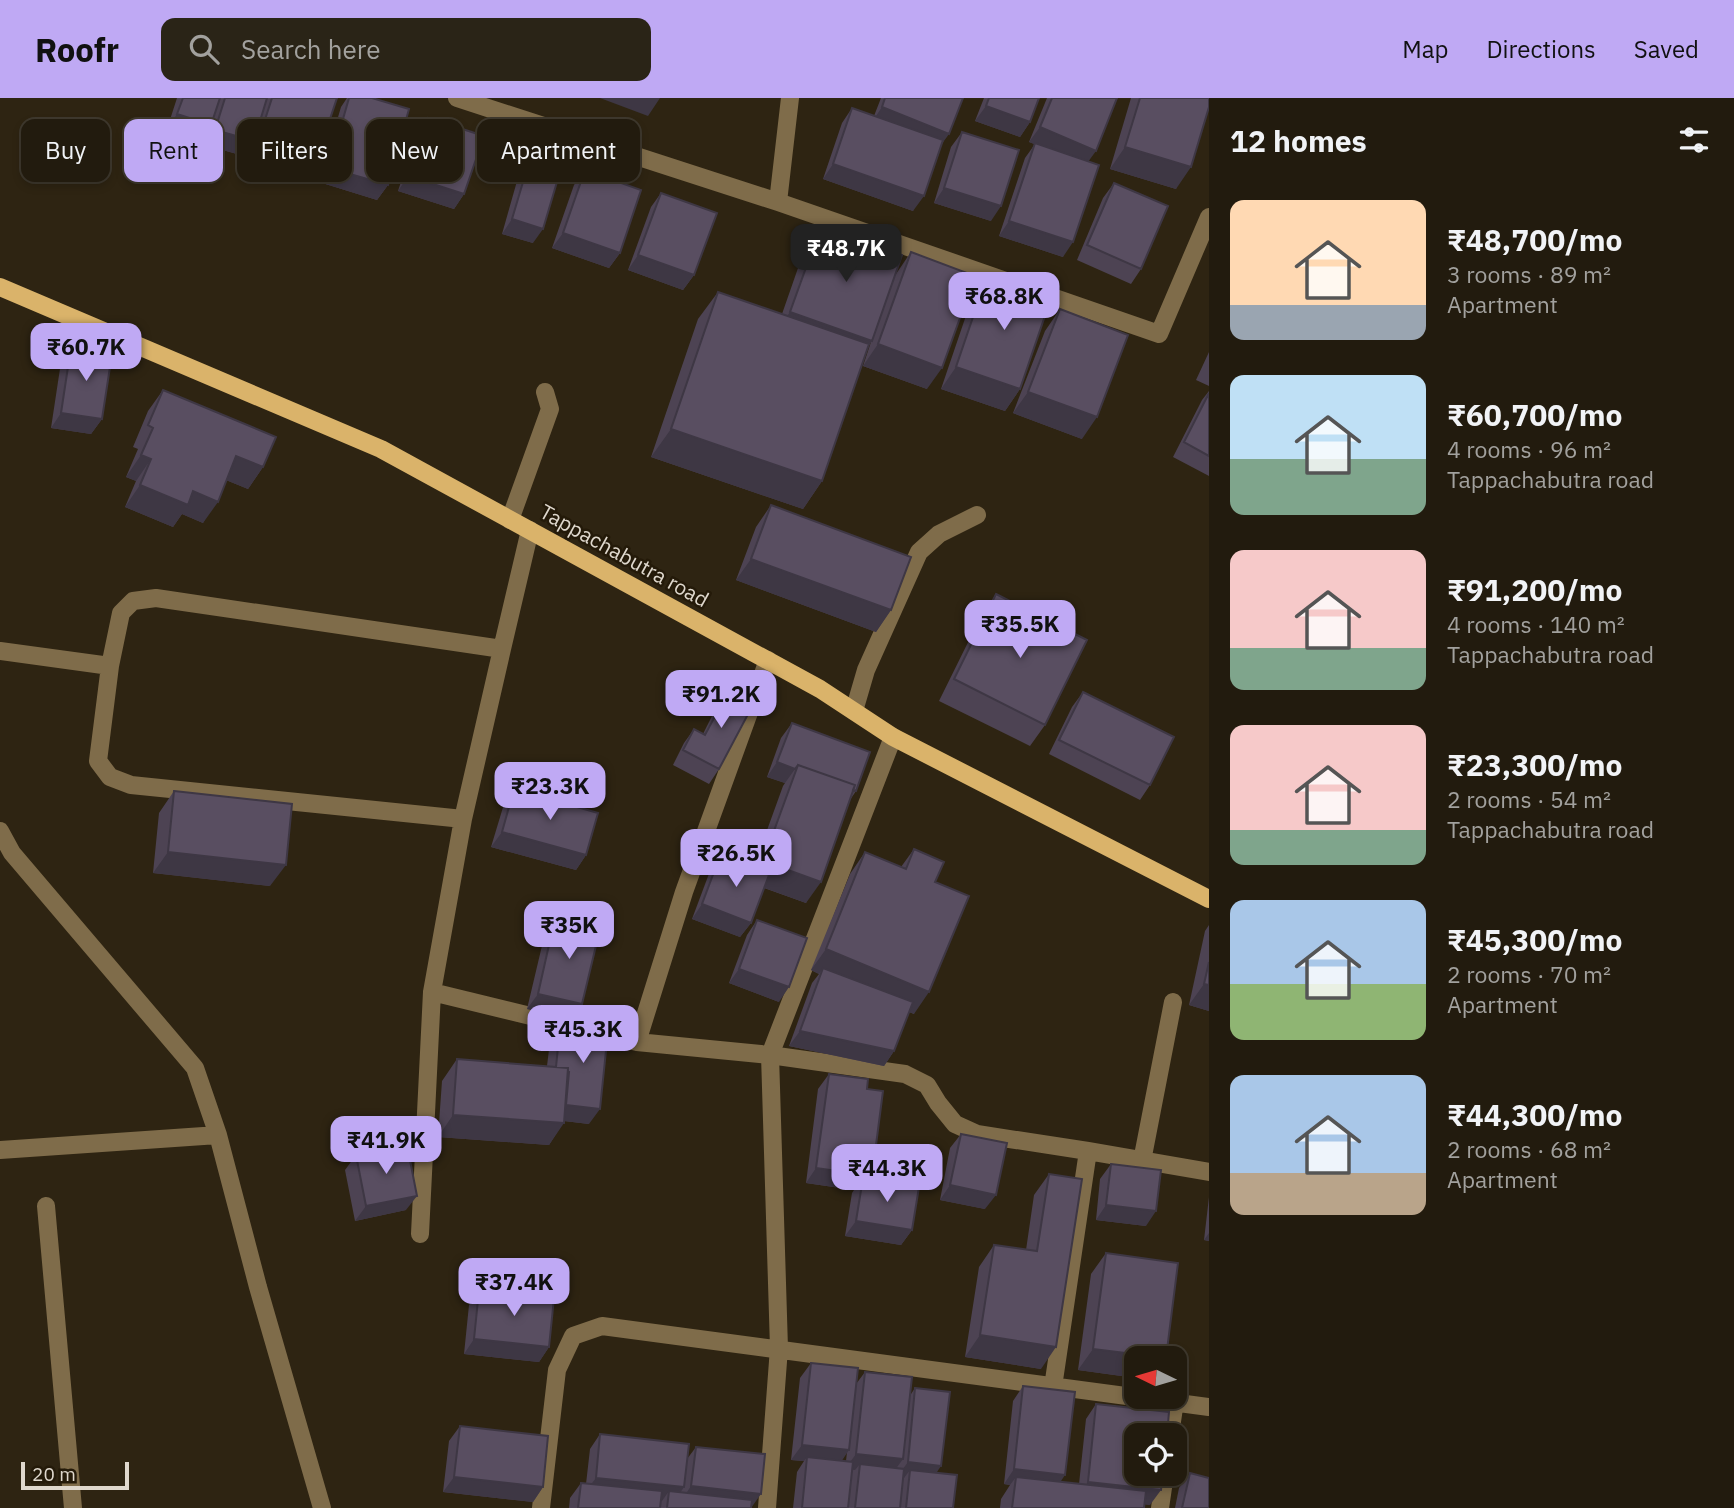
<!DOCTYPE html>
<html lang="en">
<head>
<meta charset="utf-8">
<style>
	:root { --surface:#221b0e; --page:#2a2417; --text:#f1f3f6; --muted:#a2a19e; --line:#3f392e; --accent:#bfa9f4 }
	body { margin:0; font-family:"IBM Plex Sans",sans-serif; background:var(--page); color:var(--text); height:100vh; display:flex; flex-direction:column; font-size:26px; white-space:nowrap }
	* { box-sizing:border-box; margin:0 }
	p { font-size:23px; color:var(--muted) }
	.icon { flex:none; width:38px; height:38px; fill:none; stroke:currentColor; stroke-width:2; stroke-linecap:round; stroke-linejoin:round }
	.map { position:relative; flex:1; overflow:hidden }
	.details { display:flex; flex-direction:column; background:var(--surface); width:525px }
	.details>* { flex:none }
	.banner { position:absolute; left:21px; top:21px; width:665px; height:63px; display:flex; gap:14px }
	.needle { width:46px; rotate:275deg }
	.buttons { position:absolute; left:1124px; top:1248px; display:grid; gap:14px }
	.buttons a { display:grid; place-items:center; width:63px; height:63px; border-radius:14px; background:var(--surface); box-shadow:0 4px 10px #0003,0 0 0 2px var(--line); font-size:35px }
	.scale { position:absolute; left:21px; bottom:18px; width:108px; box-sizing:border-box; padding-left:7px; border:4px solid #dfd8cd; border-top:0; font-size:19px; line-height:24px; white-space:nowrap; color:#dfd8cd; -webkit-text-stroke:5px #241a09; paint-order:stroke }
	.price { position:absolute; translate:-50% -60px; padding:0 16px; border-radius:14px; background:var(--accent); color:#111; font-size:23px; line-height:46px; filter:drop-shadow(0 2px 4px #0008) }
	.price::after { content:''; position:absolute; left:50%; top:42px; width:21px; height:16px; margin-left:-10px; background:inherit; clip-path:polygon(0 0,100% 0,50% 100%) }
	.price.active { background:#222; color:#fff }
	ul { padding:0; list-style:none }
	li { display:flex; align-items:center; gap:21px; height:175px; padding:0 21px }
	li span { display:grid; place-items:center; flex:none; width:196px; height:140px; border-radius:14px; color:#555 }
	li>.icon { margin-inline-start:auto }
	span .icon { width:84px; height:84px; fill:#fffc; stroke-width:1 }
	li b { font-size:30px }
	h2 { display:flex; justify-content:space-between; align-items:center; height:84px; padding:0 21px; font-size:30px }
	.pill { padding:0 24px; border-radius:14px; background:var(--surface); box-shadow:0 4px 10px #0003,0 0 0 2px var(--line); font-size:24px; line-height:63px }
	.pill.active { background:var(--accent); color:#111 }
	header { display:flex; align-items:center; gap:42px; box-sizing:border-box; height:98px; padding:0 35px; background:var(--accent); color:#111 }
	header strong { font-size:33px }
	nav { display:flex; gap:38px; margin-inline-start:auto; font-size:24px }
	.search { width:490px; height:63px; background:var(--page); display:flex; align-items:center; gap:18px; box-sizing:border-box; padding:0 24px; border-radius:14px; color:var(--muted); font-size:26px }
	main { display:flex; flex:1; min-height:0 }
	.map>svg:first-child { display:block }
	.lines { fill:none; stroke-linecap:round; stroke-linejoin:round }
	.minor { stroke:#7f6c4a; stroke-width:18 }
	.major { stroke:#dab36a; stroke-width:18 }
	.wall { fill:#4d4353; fill-rule:evenodd }
	.shaded-wall { fill:#3e3744 }
	.building { fill:#594e61; stroke:#3e3744; stroke-width:2 }
	.labels { text-anchor:middle; stroke-width:5; stroke-linejoin:round; paint-order:stroke }
	.street-label { font-size:21px; fill:#dfd8cd; stroke:#241a09 }
</style>
</head>
<body>
<header>
<strong>Roofr</strong>
<div class="search"><svg class="icon" aria-label="search" viewBox="0 0 24 24"><circle cx="10" cy="10" r="6"/><path d="M15 15l6 6"/></svg>Search here</div>
<nav><a>Map</a><a>Directions</a><a>Saved</a></nav>
</header>
<main>
<div class="map">
<svg width="1209" height="1410" viewBox="0 0 1209 1410">
	<rect width="100%" height="100%" fill="#2e2412"/>
	<g class="lines">
		<!-- minor -->
		<path class="minor" d="M 457,0 L 778,104 L 1159,236 L 1209,119
			M 778,104 L 790,0
			M 510,422 L 550,311 L 545,294
			M 0,553 L 110,568
			M 854,613 L 866,572 L 919,454 L 939,436 L 977,417
			M 463,721 L 502,551
			M 0,733 L 12,755 L 195,970 L 218,1037 L 258,1189 L 322,1410
			M 432,894 L 637,944 L 770,957 L 905,976 L 927,987 L 938,1005 L 955,1026 L 977,1036 L 1088,1053 L 1209,1074
			M 637,944 L 684,794 L 768,562
			M 0,1052 L 218,1037
			M 1142,1063 L 1173,904
			M 46,1108 L 73,1410
			M 420,1136 L 432,894 L 463,721 L 131,687 L 110,679 L 98,663 L 110,568 L 121,515 L 133,503 L 156,500 L 502,551 L 530,432
			M 1053,1289 L 1088,1053
			M 1170,1337 L 1175,1303
			M 541,1410 L 557,1272 L 573,1238 L 602,1228 L 1209,1309
			M 767,1410 L 779,1250 L 770,957 L 893,639
			M 1160,1410 L 1165,1376"/>
		<!-- major -->
		<path class="major" d="M 0,189 L 381,351 L 820,591 L 893,639 L 1209,801"/>
	</g>
	<!-- wall -->
	<path class="wall" d="M 177,0 L 337,0 L 307,72 L 249,52 L 250,49 L 244,58 L 205,47 L 212,23 L 201,42 L 167,31 Z
		M 347,0 L 372,0 L 388,87 L 377,102 L 319,84 L 341,9 Z
		M 881,0 L 963,0 L 942,46 L 913,113 L 823,81 L 842,25 L 852,10 L 874,18 Z
		M 984,0 L 1039,0 L 1030,24 L 1020,39 L 975,23 Z
		M 1047,0 L 1117,0 L 1088,64 L 1063,159 L 999,138 L 1025,60 L 1035,46 L 1029,44 Z
		M 1131,0 L 1209,0 L 1176,91 L 1110,71 Z
		M 428,20 L 464,96 L 454,111 L 398,93 L 417,34 Z
		M 962,34 L 991,123 L 934,105 L 951,49 Z
		M 534,47 L 533,145 L 502,136 L 523,62 Z
		M 585,72 L 620,155 L 609,170 L 552,150 L 574,87 Z
		M 1114,85 L 1141,171 L 1131,186 L 1077,162 L 1103,100 Z
		M 661,95 L 694,177 L 683,192 L 628,172 L 651,109 Z
		M 821,128 L 896,176 L 911,154 L 927,291 L 863,268 L 871,244 L 868,249 L 822,383 L 803,411 L 651,359 L 698,221 L 718,194 L 782,216 L 805,150 Z
		M 987,178 L 1020,291 L 1005,313 L 941,291 L 972,200 Z
		M 1060,211 L 1082,341 L 1013,315 L 1045,233 Z
		M 71,249 L 102,321 L 91,336 L 51,330 L 61,264 Z
		M 1209,254 L 1209,288 L 1196,282 Z
		M 163,292 L 263,369 L 248,391 L 226,382 L 203,425 L 182,416 L 173,429 L 125,409 L 136,383 L 126,379 L 138,351 L 133,349 L 148,313 Z
		M 1209,293 L 1209,378 L 1173,359 L 1202,302 Z
		M 771,407 L 891,512 L 876,534 L 736,482 L 756,429 Z
		M 996,496 L 1045,627 L 1030,648 L 939,603 L 981,518 Z
		M 730,590 L 719,671 L 709,686 L 673,667 L 684,645 L 694,631 L 703,636 L 719,604 Z
		M 1083,594 L 1150,687 L 1140,702 L 1049,656 L 1072,609 Z
		M 792,625 L 856,693 L 850,702 L 806,805 L 764,790 L 751,825 L 740,839 L 692,821 L 710,773 L 720,758 L 753,771 L 783,688 L 785,685 L 767,679 L 781,640 Z
		M 514,691 L 586,757 L 576,772 L 491,749 L 504,706 Z
		M 174,693 L 270,788 L 153,775 L 159,715 Z
		M 914,751 L 935,784 L 914,916 L 909,914 L 894,953 L 884,968 L 789,948 L 812,885 L 819,876 L 811,872 L 850,776 L 865,754 L 901,769 Z
		M 555,820 L 582,906 L 572,921 L 527,911 L 545,835 Z
		M 757,822 L 779,904 L 729,885 L 747,837 Z
		M 1209,827 L 1209,913 L 1189,907 L 1205,833 Z
		M 560,929 L 589,1026 L 564,1023 L 549,1047 L 438,1039 L 442,983 L 457,961 L 547,968 L 550,943 Z
		M 829,976 L 867,991 L 869,1081 L 912,1132 L 901,1147 L 845,1138 L 852,1095 L 854,1092 L 806,1085 L 818,991 Z
		M 961,1036 L 985,1111 L 940,1102 L 950,1050 Z
		M 356,1057 L 406,1112 L 355,1123 L 345,1072 Z
		M 1111,1066 L 1146,1128 L 1096,1122 L 1100,1081 Z
		M 1049,1076 L 1041,1271 L 965,1259 L 979,1169 L 994,1147 L 1026,1152 L 1034,1097 Z
		M 1209,1099 L 1209,1143 L 1204,1142 Z
		M 1106,1155 L 1136,1260 L 1136,1280 L 1078,1272 L 1091,1176 Z
		M 479,1192 L 549,1249 L 539,1264 L 464,1256 L 469,1207 Z
		M 811,1265 L 856,1286 L 865,1274 L 909,1299 L 915,1290 L 937,1375 L 953,1410 L 793,1410 L 797,1374 L 804,1363 L 791,1362 L 800,1280 ZM 847,1354 L 846,1363 L 841,1363 Z
		M 1023,1288 L 1061,1384 L 1079,1386 L 1086,1321 L 1096,1306 L 1150,1407 L 1144,1406 L 1144,1410 L 1000,1410 L 1001,1401 L 1010,1387 L 1004,1386 L 1013,1303 Z
		M 460,1328 L 543,1389 L 533,1404 L 443,1394 L 449,1343 Z
		M 600,1336 L 687,1361 L 696,1349 L 751,1410 L 569,1410 L 570,1400 L 581,1385 L 586,1386 L 590,1351 Z
		M 1190,1375 L 1209,1410 L 1175,1410 L 1179,1390 Z"/>
	<!-- shaded-wall -->
	<path class="shaded-wall" d="M 600,0 L 660,0 L 648,18 Z
		M 986,8 L 1030,24 L 1020,39 L 975,23 Z
		M 882,9 L 949,36 L 939,50 L 872,24 Z
		M 177,16 L 211,27 L 201,42 L 167,31 Z
		M 1040,29 L 1096,53 L 1085,68 L 1029,44 Z
		M 215,32 L 254,43 L 244,58 L 205,47 Z
		M 260,37 L 318,57 L 307,72 L 249,52 Z
		M 1125,49 L 1191,69 L 1176,91 L 1110,71 Z
		M 833,66 L 924,98 L 913,113 L 823,81 Z
		M 329,70 L 388,87 L 377,102 L 319,84 Z
		M 408,78 L 464,96 L 454,111 L 398,93 Z
		M 944,90 L 1001,108 L 991,123 L 934,105 Z
		M 512,121 L 543,131 L 533,145 L 502,136 Z
		M 1009,123 L 1073,144 L 1063,159 L 999,138 Z
		M 563,135 L 620,155 L 609,170 L 552,150 Z
		M 638,157 L 694,177 L 683,192 L 628,172 Z
		M 790,214 L 872,243 L 857,264 L 775,235 Z
		M 878,246 L 942,270 L 927,291 L 863,268 Z
		M 956,269 L 1020,291 L 1005,313 L 941,291 Z
		M 1028,294 L 1097,319 L 1082,341 L 1013,315 Z
		M 61,315 L 102,321 L 91,336 L 51,330 Z
		M 671,331 L 822,383 L 803,411 L 651,359 Z
		M 141,357 L 151,361 L 136,383 L 126,379 Z
		M 236,358 L 263,369 L 248,391 L 221,380 Z
		M 140,387 L 193,393 L 218,404 L 203,425 L 182,416 L 173,429 L 125,409 Z
		M 751,461 L 891,512 L 876,534 L 736,482 Z
		M 777,664 L 795,671 L 785,685 L 767,679 Z
		M 502,734 L 586,757 L 576,772 L 491,749 Z
		M 168,754 L 286,767 L 270,788 L 153,775 Z
		M 763,763 L 821,784 L 806,805 L 748,784 Z
		M 702,806 L 751,825 L 740,839 L 692,821 Z
		M 826,851 L 929,894 L 914,916 L 821,876 L 823,870 L 819,876 L 811,872 Z
		M 739,871 L 789,889 L 779,904 L 729,885 Z
		M 1204,886 L 1209,887 L 1209,913 L 1189,907 Z
		M 538,896 L 582,906 L 572,921 L 527,911 Z
		M 800,933 L 894,953 L 884,968 L 789,948 Z
		M 566,1007 L 600,1011 L 589,1026 L 556,1022 Z
		M 453,1017 L 564,1025 L 549,1047 L 438,1039 Z
		M 816,1070 L 872,1078 L 861,1093 L 863,1080 L 854,1092 L 806,1085 Z
		M 950,1087 L 996,1097 L 985,1111 L 940,1102 Z
		M 417,1098 L 406,1112 L 355,1123 L 366,1108 Z
		M 1106,1107 L 1156,1113 L 1146,1128 L 1096,1122 Z
		M 856,1123 L 912,1132 L 901,1147 L 845,1138 Z
		M 1209,1135 L 1209,1143 L 1204,1142 Z
		M 980,1237 L 1056,1249 L 1041,1271 L 965,1259 Z
		M 474,1241 L 549,1249 L 539,1264 L 464,1256 Z
		M 1093,1251 L 1166,1260 L 1136,1260 L 1136,1280 L 1078,1272 Z
		M 802,1347 L 849,1352 L 839,1367 L 807,1359 L 804,1363 L 791,1362 Z
		M 856,1356 L 903,1361 L 892,1376 L 860,1366 L 855,1372 L 845,1371 Z
		M 908,1364 L 941,1368 L 931,1383 L 910,1372 L 904,1380 L 897,1379 Z
		M 1014,1371 L 1065,1377 L 1055,1392 L 1016,1379 L 1010,1387 L 1004,1386 Z
		M 454,1379 L 543,1389 L 533,1404 L 443,1394 Z
		M 596,1380 L 684,1389 L 674,1404 L 669,1393 L 662,1403 L 585,1394 Z
		M 1088,1384 L 1161,1392 L 1150,1407 L 1077,1399 Z
		M 691,1388 L 761,1396 L 751,1410 L 681,1403 Z"/>
	<!-- building -->
	<path class="building" d="M 183,0 L 220,0 L 211,27 L 177,16 Z
		M 225,0 L 267,0 L 254,43 L 215,32 Z
		M 272,0 L 337,0 L 318,57 L 260,37 Z
		M 349,0 L 372,0 L 409,11 L 388,87 L 329,70 Z
		M 885,0 L 963,0 L 949,36 L 882,9 Z
		M 989,0 L 1039,0 L 1030,24 L 986,8 Z
		M 1052,0 L 1117,0 L 1096,53 L 1040,29 Z
		M 1140,0 L 1209,0 L 1209,9 L 1191,69 L 1125,49 Z
		M 852,10 L 943,42 L 924,98 L 833,66 Z
		M 428,20 L 484,38 L 464,96 L 408,78 Z
		M 962,34 L 1019,52 L 1001,108 L 944,90 Z
		M 1035,45 L 1099,67 L 1073,144 L 1009,123 Z
		M 534,47 L 565,57 L 543,131 L 512,121 Z
		M 585,72 L 641,92 L 620,155 L 563,135 Z
		M 1114,85 L 1168,108 L 1141,171 L 1087,147 Z
		M 661,95 L 717,115 L 694,177 L 638,157 Z
		M 821,128 L 902,157 L 872,243 L 790,214 Z
		M 911,154 L 975,178 L 942,270 L 878,246 Z
		M 987,178 L 1051,200 L 1020,291 L 956,269 Z
		M 718,194 L 869,246 L 822,383 L 671,331 Z
		M 1060,211 L 1128,237 L 1097,319 L 1028,294 Z
		M 71,249 L 112,256 L 102,321 L 61,315 Z
		M 163,292 L 276,339 L 263,369 L 236,358 L 218,404 L 193,393 L 188,407 L 140,387 L 151,361 L 141,357 L 153,330 L 148,327 Z
		M 1209,295 L 1209,358 L 1184,344 Z
		M 771,407 L 911,459 L 891,512 L 751,461 Z
		M 996,496 L 1087,542 L 1045,627 L 954,581 Z
		M 730,590 L 755,603 L 719,671 L 683,652 L 694,631 L 705,637 Z
		M 1083,594 L 1174,639 L 1150,687 L 1059,642 Z
		M 792,625 L 870,654 L 856,693 L 853,692 L 855,687 L 798,667 L 795,671 L 777,664 Z
		M 798,667 L 855,687 L 821,784 L 763,763 Z
		M 514,691 L 598,715 L 586,757 L 502,734 Z
		M 174,693 L 292,706 L 286,767 L 168,754 Z
		M 914,751 L 944,764 L 935,784 L 969,798 L 929,894 L 826,851 L 865,754 L 906,771 Z
		M 720,758 L 769,777 L 751,825 L 702,806 Z
		M 555,820 L 600,831 L 582,906 L 538,896 Z
		M 757,822 L 807,840 L 789,889 L 739,871 Z
		M 1209,864 L 1209,887 L 1204,886 Z
		M 823,870 L 913,904 L 894,953 L 800,933 Z
		M 560,929 L 608,933 L 600,1011 L 566,1007 L 569,974 L 568,974 L 568,970 L 556,969 Z
		M 457,961 L 568,970 L 564,1025 L 453,1017 Z
		M 829,976 L 868,981 L 867,991 L 883,993 L 872,1078 L 816,1070 Z
		M 961,1036 L 1007,1045 L 996,1097 L 950,1087 Z
		M 407,1047 L 417,1098 L 366,1108 L 356,1057 Z
		M 1111,1066 L 1161,1072 L 1156,1113 L 1106,1107 Z
		M 1049,1076 L 1082,1081 L 1056,1249 L 980,1237 L 994,1147 L 1037,1153 Z
		M 863,1080 L 919,1089 L 912,1132 L 856,1123 Z
		M 1106,1155 L 1178,1165 L 1166,1260 L 1093,1251 Z
		M 479,1192 L 554,1200 L 549,1249 L 474,1241 Z
		M 811,1265 L 858,1270 L 849,1352 L 802,1347 Z
		M 865,1274 L 912,1279 L 903,1361 L 856,1356 Z
		M 1023,1288 L 1075,1294 L 1065,1377 L 1014,1371 Z
		M 915,1290 L 950,1294 L 941,1368 L 908,1364 Z
		M 1096,1306 L 1169,1314 L 1167,1337 L 1136,1337 L 1136,1376 L 1163,1376 L 1161,1392 L 1088,1384 Z
		M 460,1328 L 548,1338 L 543,1389 L 454,1379 Z
		M 600,1336 L 689,1346 L 684,1389 L 596,1380 Z
		M 696,1349 L 765,1356 L 761,1396 L 691,1388 Z
		M 807,1359 L 853,1364 L 848,1410 L 802,1410 Z
		M 860,1366 L 904,1371 L 900,1410 L 855,1410 Z
		M 910,1372 L 957,1377 L 953,1410 L 906,1410 Z
		M 1190,1375 L 1209,1380 L 1209,1410 L 1182,1410 Z
		M 1016,1379 L 1146,1393 L 1144,1410 L 1012,1410 Z
		M 581,1385 L 662,1393 L 660,1410 L 578,1410 Z
		M 669,1393 L 752,1402 L 751,1410 L 667,1410 Z"/>
	<g class="labels">
		<!-- street labels -->
		<g class="street-label">
			<text transform="translate(624 458) rotate(29)" y="7">Tappachabutra road</text>
		</g>
	</g>
</svg>
<div class="buttons">
<a><svg class="needle" viewBox="-14 -14 28 28"><path d="M0-13l5 13h-10z" fill="#e53935"/><path d="M0 13l5-13h-10z" fill="#a2a19e"/></svg></a>
<a><svg class="icon" aria-label="locate" viewBox="0 0 24 24"><circle cx="12" cy="12" r="6"/><path d="M12 2v4M12 18v4M2 12h4M18 12h4"/></svg></a>
</div>
<div class="scale">20 m</div>
<b class="price active" style="left:846px;top:186px">₹48.7K</b>
<b class="price" style="left:1004px;top:234px">₹68.8K</b>
<b class="price" style="left:86px;top:285px">₹60.7K</b>
<b class="price" style="left:1020px;top:562px">₹35.5K</b>
<b class="price" style="left:721px;top:632px">₹91.2K</b>
<b class="price" style="left:550px;top:724px">₹23.3K</b>
<b class="price" style="left:736px;top:791px">₹26.5K</b>
<b class="price" style="left:569px;top:863px">₹35K</b>
<b class="price" style="left:583px;top:967px">₹45.3K</b>
<b class="price" style="left:386px;top:1078px">₹41.9K</b>
<b class="price" style="left:887px;top:1106px">₹44.3K</b>
<b class="price" style="left:514px;top:1220px">₹37.4K</b>
<div class="banner">
<a class="pill">Buy</a>
<a class="pill active">Rent</a>
<a class="pill">Filters</a>
<a class="pill">New</a>
<a class="pill">Apartment</a>
</div>
</div>
<section class="details">
<h2>12 homes<svg class="icon" aria-label="filters" viewBox="0 0 24 24"><path d="M4 7h16M4 17h16"/><circle cx="9" cy="7" r="2"/><circle cx="15" cy="17" r="2"/></svg></h2>
<ul>
<li><span style="background:linear-gradient(#ffd9b3 75%,#9aa5b1 0)"><svg class="icon" aria-label="home" viewBox="0 0 24 24"><path d="M3 11l9-7 9 7M6 9v11h12V9"/></svg></span><div><b>₹48,700/mo</b><p>3 rooms · 89 m²</p><p>Apartment</p></div></li>
<li><span style="background:linear-gradient(#bfe0f5 60%,#7fa58c 0)"><svg class="icon" aria-label="home" viewBox="0 0 24 24"><path d="M3 11l9-7 9 7M6 9v11h12V9"/></svg></span><div><b>₹60,700/mo</b><p>4 rooms · 96 m²</p><p>Tappachabutra road</p></div></li>
<li><span style="background:linear-gradient(#f6c9c9 70%,#7fa58c 0)"><svg class="icon" aria-label="home" viewBox="0 0 24 24"><path d="M3 11l9-7 9 7M6 9v11h12V9"/></svg></span><div><b>₹91,200/mo</b><p>4 rooms · 140 m²</p><p>Tappachabutra road</p></div></li>
<li><span style="background:linear-gradient(#f6c9c9 75%,#7fa58c 0)"><svg class="icon" aria-label="home" viewBox="0 0 24 24"><path d="M3 11l9-7 9 7M6 9v11h12V9"/></svg></span><div><b>₹23,300/mo</b><p>2 rooms · 54 m²</p><p>Tappachabutra road</p></div></li>
<li><span style="background:linear-gradient(#a9c7e8 60%,#8fb573 0)"><svg class="icon" aria-label="home" viewBox="0 0 24 24"><path d="M3 11l9-7 9 7M6 9v11h12V9"/></svg></span><div><b>₹45,300/mo</b><p>2 rooms · 70 m²</p><p>Apartment</p></div></li>
<li><span style="background:linear-gradient(#a9c7e8 70%,#b9a48a 0)"><svg class="icon" aria-label="home" viewBox="0 0 24 24"><path d="M3 11l9-7 9 7M6 9v11h12V9"/></svg></span><div><b>₹44,300/mo</b><p>2 rooms · 68 m²</p><p>Apartment</p></div></li>
</ul>
</section>
</main>
</body>
</html>
